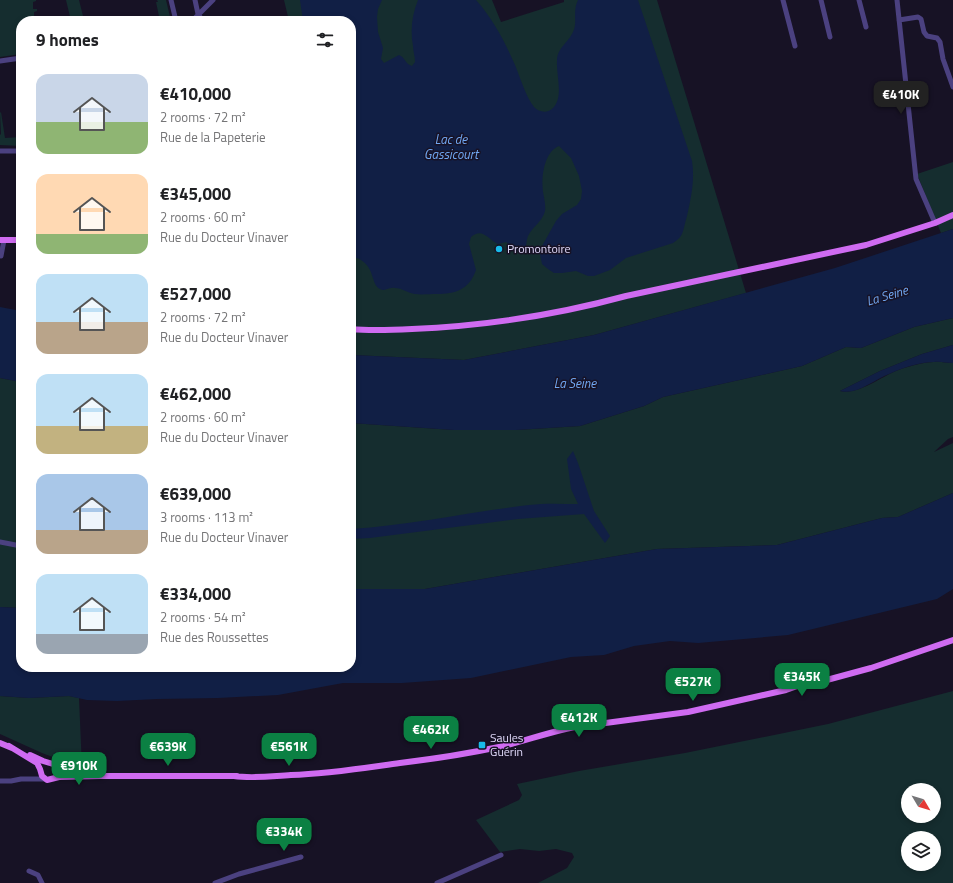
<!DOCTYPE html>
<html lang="en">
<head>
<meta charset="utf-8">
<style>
	:root { --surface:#fff; --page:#f6f6f6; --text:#202124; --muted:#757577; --accent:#0b8043 }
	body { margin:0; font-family:"Titillium Web",sans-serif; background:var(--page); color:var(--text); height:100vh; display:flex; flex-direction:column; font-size:15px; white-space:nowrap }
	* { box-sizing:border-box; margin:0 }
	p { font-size:13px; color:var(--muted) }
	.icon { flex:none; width:22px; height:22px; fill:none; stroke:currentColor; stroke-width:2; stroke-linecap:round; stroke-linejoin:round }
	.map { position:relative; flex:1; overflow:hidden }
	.details { position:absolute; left:16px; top:16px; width:340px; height:656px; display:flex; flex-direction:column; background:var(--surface); border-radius:16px; box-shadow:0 2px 6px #0003 }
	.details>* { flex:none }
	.needle { width:26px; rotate:128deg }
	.buttons { position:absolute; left:901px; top:783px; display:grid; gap:8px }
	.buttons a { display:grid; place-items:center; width:40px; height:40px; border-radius:50%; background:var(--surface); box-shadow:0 2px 6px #0003; font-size:20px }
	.price { position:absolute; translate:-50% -34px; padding:0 9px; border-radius:8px; background:var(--accent); color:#fff; font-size:13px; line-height:26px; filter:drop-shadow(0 1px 2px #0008) }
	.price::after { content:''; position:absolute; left:50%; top:24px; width:12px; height:9px; margin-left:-6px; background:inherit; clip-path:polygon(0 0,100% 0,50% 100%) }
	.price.selected { background:#222; color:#fff }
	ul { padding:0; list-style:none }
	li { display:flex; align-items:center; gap:12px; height:100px; padding:0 20px }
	li span { display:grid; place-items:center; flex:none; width:112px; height:80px; border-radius:12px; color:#555 }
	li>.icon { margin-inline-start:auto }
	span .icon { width:48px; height:48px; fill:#fffc; stroke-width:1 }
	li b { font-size:17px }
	h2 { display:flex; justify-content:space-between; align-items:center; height:48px; padding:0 20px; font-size:17px }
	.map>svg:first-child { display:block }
	.green { fill:#152d2f; fill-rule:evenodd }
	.water { fill:#111f45 }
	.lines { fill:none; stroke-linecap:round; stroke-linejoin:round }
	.minor { stroke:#4b4180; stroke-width:5 }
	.major { stroke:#cf6bf1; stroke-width:6 }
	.poi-dot { fill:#18bbe9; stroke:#171225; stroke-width:1.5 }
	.labels { text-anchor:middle; stroke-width:3; stroke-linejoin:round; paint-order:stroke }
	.poi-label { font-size:12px; fill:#e1dafb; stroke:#171225; text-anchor:start }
	.water-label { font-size:13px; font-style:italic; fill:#71a7f2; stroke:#171225 }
</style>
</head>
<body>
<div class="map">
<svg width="953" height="883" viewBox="0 0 953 883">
	<rect width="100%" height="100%" fill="#171225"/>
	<!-- green -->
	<path class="green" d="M 0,0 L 36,0 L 36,1 L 33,2 L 33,9 L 37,9 L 37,11 L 34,12 L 34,18 L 38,18 L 38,19 L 35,20 L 35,21 L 21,21 L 21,54 L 0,57 Z
		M 66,0 L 79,0 L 84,20 L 71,21 Z
		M 157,0 L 166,0 L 171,21 L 160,21 L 156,2 L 158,2 Z
		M 284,0 L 492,0 L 501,22 L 564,2 L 564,0 L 657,0 L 746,293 L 594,335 L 464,360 L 351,355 L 351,21 L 289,21 Z
		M 1,112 L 5,138 L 21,137 L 21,146 L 0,145 L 0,135 L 1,134 L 0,113 Z
		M 953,162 L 953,229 L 941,233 L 917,174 Z
		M 953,318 L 953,345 L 922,354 L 880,371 L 840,391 C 858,396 883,375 901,369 C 911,366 923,362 934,362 C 940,361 947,363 953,363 L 953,437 L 948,439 L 934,452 L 953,443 L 953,493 L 898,517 L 882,518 L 777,545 L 657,549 L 425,589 L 351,589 L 351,423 L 454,430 L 516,430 L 580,426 L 644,406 L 663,397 L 802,366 L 846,347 L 861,348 L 914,327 Z
		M 0,378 L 21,382 L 21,608 L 0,607 Z
		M 953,691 L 953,883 L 538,883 L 567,868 L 574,857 L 572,853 L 556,849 L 539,851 L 520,849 L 500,852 L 476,820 L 519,800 L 522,795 L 517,784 L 579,771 L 685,753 L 828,724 ZM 908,790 L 934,790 L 934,816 L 908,816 ZM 908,838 L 934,838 L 934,864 L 908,864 Z
		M 0,696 L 29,698 L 69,696 L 79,698 L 82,768 L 42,753 L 0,734 Z"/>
	<!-- water -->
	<path class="water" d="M 300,0 L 382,0 L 378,9 L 377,17 L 378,32 L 383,48 L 381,59 L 384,63 L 399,55 C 405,57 405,64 412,66 L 415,62 C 415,56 413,51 413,46 C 410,30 412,15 418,0 L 476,0 C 493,19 505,42 515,65 C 520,77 526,97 534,107 C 539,112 547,114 553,108 C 564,97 556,75 557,61 C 557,48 568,43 573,32 C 578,22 572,12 578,0 L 638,0 L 692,161 C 695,180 691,198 687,216 C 685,222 684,229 682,234 C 680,238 677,240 673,243 L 626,258 L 610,270 L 594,276 L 588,276 L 576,271 L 562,273 L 554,273 L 548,269 L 542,264 L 540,255 L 542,246 L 556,221 L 562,214 L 577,205 L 581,199 L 582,191 L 579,176 L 571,158 L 559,146 C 544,152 541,177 543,192 C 544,198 546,205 545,211 C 543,221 532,227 528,236 C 526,241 527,246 524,251 L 519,252 L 506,242 L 498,244 C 488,239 482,227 471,237 L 469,244 L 476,270 C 469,290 455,294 437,294 C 430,294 422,295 415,294 C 408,293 402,288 395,288 C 389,287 385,292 380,289 C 370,284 376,266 357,258 L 352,259 L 351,261 L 351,21 L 303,21 Z
		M 953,229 L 953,318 L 914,327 L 861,348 L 846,347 L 802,366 L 663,397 L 644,406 L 580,426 L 516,430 L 454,430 L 351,423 L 351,355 L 464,360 L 594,335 L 835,268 Z
		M 0,307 L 21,311 L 21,382 L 0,378 Z
		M 953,345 L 953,363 C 947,363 940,361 934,362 C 920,362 902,368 889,374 C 873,380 858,395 840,391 L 880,371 L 922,354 Z
		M 573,451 L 578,463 L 594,511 L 610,536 L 605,543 L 584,514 L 518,519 L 370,538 L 351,539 L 351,529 C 411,525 470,512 529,505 C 545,503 562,504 578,504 L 571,489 L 567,459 Z
		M 953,493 L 953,589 L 937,599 L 788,635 L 698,643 L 670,641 L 634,646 L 604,655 L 571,657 L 471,678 L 402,683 L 343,683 L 278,695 L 218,698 L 157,699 L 117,701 L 87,700 L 69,696 L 29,698 L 0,696 L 0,607 L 21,608 L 21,667 L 351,667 L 351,589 L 425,589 L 657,549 L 777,545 L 882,518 L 898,517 Z"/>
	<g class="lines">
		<!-- minor -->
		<path class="minor" d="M 171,0 L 176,21
			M 195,0 L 198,14 L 203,21
			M 783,0 L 795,46
			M 821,0 L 830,37
			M 859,0 L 866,27
			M 897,0 L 916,179 L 935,223
			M 899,20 L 918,17 L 921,19 L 924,32 L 927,36 L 937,38 L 940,42 L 943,59 L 953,87
			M 192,21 L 213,0
			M 0,61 L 21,58
			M 0,151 L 21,151
			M 1,256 L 4,240
			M 0,542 L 21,546
			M 0,781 L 11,781 L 21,779 L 45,779
			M 29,871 L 38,875 L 42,883
			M 215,883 L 239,874 L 301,857
			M 437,883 L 501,855"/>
		<!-- major -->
		<path class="major" d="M 0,240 L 21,240
			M 351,329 C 371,331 392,330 412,329 C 485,326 556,315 626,296 L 866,245 L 935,223 L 953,215
			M 812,684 L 871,668 L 953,640
			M 598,724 L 688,712 L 786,690 L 806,683 L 814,683
			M 0,743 L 12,748
			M 9,746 L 37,763 L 40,769 L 42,776 L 47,780 L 59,777 L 101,776 L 237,776
			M 30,755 L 43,761 L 53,764 L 62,771 L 80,774
			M 234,776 C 253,779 272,776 291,775 C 328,774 364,768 400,763 C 433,759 466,754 499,747 C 534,739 566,725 602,724"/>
	</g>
	<!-- markers -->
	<g class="poi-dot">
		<circle cx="499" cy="249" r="4"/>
		<rect x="478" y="741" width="8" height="8" rx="2"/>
	</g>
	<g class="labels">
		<!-- poi labels -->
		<g class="poi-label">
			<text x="507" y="253">Promontoire</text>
			<text x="490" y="742">Saules<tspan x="490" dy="14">Guérin</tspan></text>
		</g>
		<!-- water labels -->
		<g class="water-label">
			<text x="451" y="144">Lac de<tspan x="451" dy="15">Gassicourt</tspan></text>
			<text transform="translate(887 295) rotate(-16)" y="5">La Seine</text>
			<text x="575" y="388">La Seine</text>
		</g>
	</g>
</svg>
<div class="buttons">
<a><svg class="needle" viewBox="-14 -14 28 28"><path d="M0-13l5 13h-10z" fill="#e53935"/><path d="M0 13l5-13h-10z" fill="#757577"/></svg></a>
<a><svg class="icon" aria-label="layers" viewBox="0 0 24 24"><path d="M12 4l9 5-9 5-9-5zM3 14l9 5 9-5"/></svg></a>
</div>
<b class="price selected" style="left:901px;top:115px">€410K</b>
<b class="price" style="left:802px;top:697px">€345K</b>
<b class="price" style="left:693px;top:702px">€527K</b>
<b class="price" style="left:579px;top:738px">€412K</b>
<b class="price" style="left:431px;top:750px">€462K</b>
<b class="price" style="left:168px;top:767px">€639K</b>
<b class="price" style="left:289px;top:767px">€561K</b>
<b class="price" style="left:79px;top:786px">€910K</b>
<b class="price" style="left:284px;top:852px">€334K</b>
<section class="details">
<h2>9 homes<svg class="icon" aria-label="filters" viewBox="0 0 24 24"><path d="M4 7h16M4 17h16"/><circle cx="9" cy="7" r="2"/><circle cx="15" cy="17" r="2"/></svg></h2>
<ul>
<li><span style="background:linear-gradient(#c9d6e8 60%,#8fb573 0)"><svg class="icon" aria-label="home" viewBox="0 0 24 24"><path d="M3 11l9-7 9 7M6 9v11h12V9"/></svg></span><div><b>€410,000</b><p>2 rooms · 72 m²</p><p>Rue de la Papeterie</p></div></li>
<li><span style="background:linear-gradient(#ffd9b3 75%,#8fb573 0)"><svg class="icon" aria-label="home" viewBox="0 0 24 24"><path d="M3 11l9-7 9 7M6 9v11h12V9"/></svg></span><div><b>€345,000</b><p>2 rooms · 60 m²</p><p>Rue du Docteur Vinaver</p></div></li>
<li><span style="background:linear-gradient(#bfe0f5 60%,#b9a48a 0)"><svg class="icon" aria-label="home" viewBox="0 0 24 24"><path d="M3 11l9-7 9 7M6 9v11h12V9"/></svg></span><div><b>€527,000</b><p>2 rooms · 72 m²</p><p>Rue du Docteur Vinaver</p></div></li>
<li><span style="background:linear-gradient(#bfe0f5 65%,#c2b280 0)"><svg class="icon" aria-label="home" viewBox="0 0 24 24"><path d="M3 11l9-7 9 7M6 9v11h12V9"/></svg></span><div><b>€462,000</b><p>2 rooms · 60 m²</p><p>Rue du Docteur Vinaver</p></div></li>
<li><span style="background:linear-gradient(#a9c7e8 70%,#b9a48a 0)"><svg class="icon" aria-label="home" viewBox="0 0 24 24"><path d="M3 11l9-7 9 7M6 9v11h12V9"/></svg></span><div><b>€639,000</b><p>3 rooms · 113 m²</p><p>Rue du Docteur Vinaver</p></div></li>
<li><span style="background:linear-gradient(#bfe0f5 75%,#9aa5b1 0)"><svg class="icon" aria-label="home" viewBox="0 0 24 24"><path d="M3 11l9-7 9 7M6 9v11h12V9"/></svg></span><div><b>€334,000</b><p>2 rooms · 54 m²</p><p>Rue des Roussettes</p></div></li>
</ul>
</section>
</div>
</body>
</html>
